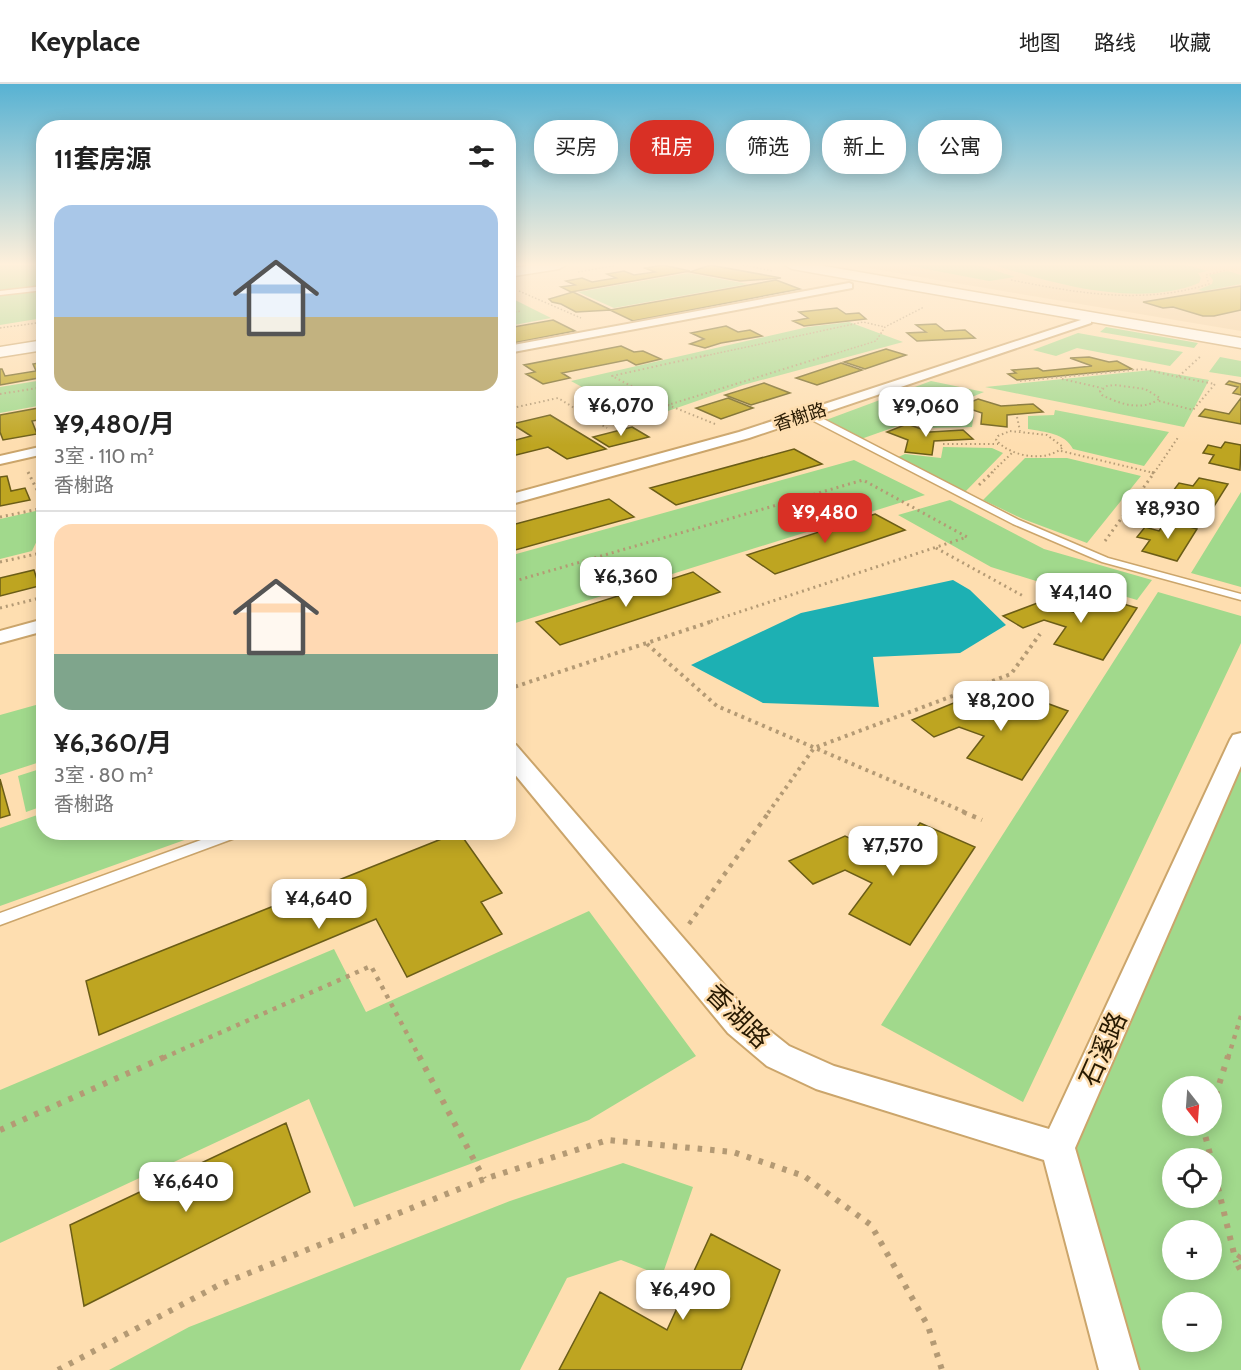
<!DOCTYPE html>
<html lang="zh">
<head>
<meta charset="utf-8">
<style>
	:root { --surface:#fff; --page:#f6f6f6; --text:#222; --muted:#767676; --line:#e0e0e0; --accent:#d93025 }
	body { margin:0; font-family:Cabin,"Noto Sans SC",sans-serif; background:var(--page); color:var(--text); height:100vh; display:flex; flex-direction:column; font-size:22px; white-space:nowrap }
	* { box-sizing:border-box; margin:0 }
	p { font-size:20px; color:var(--muted) }
	.icon { flex:none; width:33px; height:33px; fill:none; stroke:currentColor; stroke-width:2; stroke-linecap:round; stroke-linejoin:round }
	.map { position:relative; flex:1; overflow:hidden }
	.details { position:absolute; left:36px; top:36px; width:480px; height:720px; display:flex; flex-direction:column; background:var(--surface); border-radius:24px; box-shadow:0 3px 15px #0003 }
	.details>* { flex:none }
	.banner { position:absolute; left:534px; top:36px; width:570px; height:54px; display:flex; gap:12px }
	.needle { width:39px; rotate:163deg }
	.buttons { position:absolute; left:1162px; top:992px; display:grid; gap:12px }
	.buttons a { display:grid; place-items:center; width:60px; height:60px; border-radius:50%; background:var(--surface); box-shadow:0 3px 15px #0003; font-size:30px }
	.price { position:absolute; translate:-50% -51px; padding:0 14px; border-radius:12px; background:#fff; color:#222; font-size:20px; line-height:39px; filter:drop-shadow(0 2px 3px #0008) }
	.price::after { content:''; position:absolute; left:50%; top:36px; width:18px; height:14px; margin-left:-9px; background:inherit; clip-path:polygon(0 0,100% 0,50% 100%) }
	.price.active { background:var(--accent); color:#fff }
	ul { padding:0; list-style:none }
	li { display:grid; align-content:center; gap:12px; height:318px; padding:0 18px }
	li+li { border-top:2px solid var(--line) }
	li span { display:grid; place-items:center; height:186px; border-radius:18px; color:#555 }
	li>.icon { margin-inline-start:auto }
	span .icon { width:108px; height:108px; fill:#fffc; stroke-width:1 }
	li b { font-size:26px }
	h2 { display:flex; justify-content:space-between; align-items:center; height:72px; padding:0 18px; font-size:26px }
	.chip { padding:0 21px; border-radius:24px; background:var(--surface); box-shadow:0 3px 15px #0003; font-size:21px; line-height:54px }
	.chip.active { background:var(--accent); color:#fff }
	header { display:flex; align-items:center; gap:36px; box-sizing:border-box; height:84px; padding:0 30px; background:var(--surface); border-bottom:2px solid var(--line) }
	header strong { font-size:28px }
	nav { display:flex; gap:33px; margin-inline-start:auto; font-size:21px }
	.map>svg:first-child { display:block }
	.built { fill:#f2cf9d }
	.green { fill:#a1d98c; fill-rule:evenodd }
	.water { fill:#1db0b3 }
	.building { fill:#bea521; stroke:#6b5d17; stroke-width:1.5 }
	.lines { fill:none; stroke-linecap:round; stroke-linejoin:round }
	.service-casing { stroke:#cba56b; stroke-width:3 }
	.minor-casing { stroke:#cba56b; stroke-width:4 }
	.primary-casing { stroke:#cba56b; stroke-width:3 }
	.path-far5 { stroke:#b49a74; stroke-width:1.5; stroke-dasharray:1.5 2; stroke-linecap:butt }
	.path-far4 { stroke:#b49a74; stroke-width:2; stroke-dasharray:1.5 3; stroke-linecap:butt }
	.path-far3 { stroke:#b49a74; stroke-width:3; stroke-dasharray:2 4; stroke-linecap:butt }
	.path-far2 { stroke:#b49a74; stroke-width:4; stroke-dasharray:3 4.5; stroke-linecap:butt }
	.path-far1 { stroke:#b49a74; stroke-width:4.5; stroke-dasharray:4 6; stroke-linecap:butt }
	.path { stroke:#b49a74; stroke-width:6; stroke-dasharray:4.5 8; stroke-linecap:butt }
	.service { fill:#fff; fill-rule:evenodd }
	.minor { fill:#fff; fill-rule:evenodd }
	.primary { fill:#fff; fill-rule:evenodd }
	.labels { text-anchor:middle; stroke-width:5; stroke-linejoin:round; paint-order:stroke }
	.far-street-label { font-size:18px; fill:#281a02; stroke:#fedeb0 }
	.near-street-label { font-size:26px; fill:#281a02; stroke:#fedeb0 }
</style>
</head>
<body>
<header>
<strong>Keyplace</strong>
<nav><a>地图</a><a>路线</a><a>收藏</a></nav>
</header>
<div class="map">
<svg width="1241" height="1286" viewBox="0 0 1241 1286">
	<rect width="100%" height="100%" fill="#fedeb0"/>
	<!-- built -->
	<path class="built" d="M 851,181 L 1241,181 L 1241,247 L 920,193 Z"/>
	<!-- green -->
	<path class="green" d="M 0,181 L 43,181 L 43,234 L 0,241 Z
		M 905,181 L 978,181 L 1015,193 L 989,197 Z
		M 994,181 L 1186,181 L 1208,187 L 1198,189 L 1201,194 L 1199,199 C 1138,224 1054,200 994,181 Z
		M 1228,187 L 1241,191 L 1241,200 L 1204,207 L 1198,206 L 1212,200 L 1213,196 L 1209,191 Z
		M 688,189 L 748,200 L 614,224 L 578,208 Z
		M 515,216 L 551,234 L 509,242 L 509,217 Z
		M 849,238 L 903,258 L 743,301 L 642,336 L 571,297 L 808,243 Z
		M 1106,243 L 1198,259 L 1194,264 L 1100,248 Z
		M 1078,249 L 1183,268 L 1170,282 L 1077,264 L 1056,272 L 1033,266 Z
		M 1220,273 L 1241,277 L 1241,293 L 1209,288 Z
		M 1152,286 L 1209,296 L 1184,343 L 985,303 Z
		M 43,296 L 43,321 L 0,329 L 0,303 Z
		M 931,297 L 984,308 L 950,322 L 974,330 L 972,343 L 929,344 L 909,338 L 861,355 L 826,336 Z
		M 1055,326 L 1169,348 L 1144,382 L 1073,365 C 1065,349 1045,348 1028,345 L 1028,332 L 1054,331 Z
		M 943,363 L 992,364 L 1003,369 L 964,409 L 896,374 L 905,370 L 941,374 Z
		M 1025,374 L 1067,374 L 1141,392 L 1087,459 L 1023,435 L 983,416 Z
		M 854,376 L 925,411 L 509,541 L 509,472 Z
		M 1241,408 L 1241,503 L 1191,489 Z
		M 950,416 L 1044,465 L 1152,496 L 1137,516 L 1086,501 L 1078,510 L 991,483 L 898,431 Z
		M 40,426 L 43,444 L 32,467 L 0,475 L 0,435 Z
		M 1158,508 L 1241,532 L 1241,559 L 1023,1018 L 881,941 Z
		M 43,619 L 43,677 L 0,691 L 0,631 Z
		M 1241,657 L 1241,1286 L 1119,1286 L 1058,1065 ZM 1173,1002 L 1212,1002 L 1212,1041 L 1173,1041 ZM 1173,1074 L 1212,1074 L 1212,1113 L 1173,1113 ZM 1173,1146 L 1212,1146 L 1212,1185 L 1173,1185 ZM 1173,1218 L 1212,1218 L 1212,1257 L 1173,1257 Z
		M 43,684 L 43,722 L 26,728 L 18,692 Z
		M 43,729 L 44,748 L 204,749 L 0,822 L 0,744 Z
		M 589,827 L 696,972 L 589,1036 L 354,1123 L 309,1015 L 0,1159 L 0,1006 L 334,865 L 366,928 Z
		M 623,1079 L 693,1103 L 662,1192 L 621,1176 L 567,1194 L 520,1286 L 109,1286 L 189,1243 L 510,1117 Z"/>
	<!-- water -->
	<path class="water" d="M 953,496 L 970,506 L 1006,541 L 960,569 L 873,573 L 879,623 L 763,619 L 691,581 L 801,529 Z"/>
	<!-- building -->
	<path class="building" d="M 663,181 L 690,187 L 571,208 L 561,203 L 575,201 L 566,197 L 582,194 L 592,198 L 616,194 L 607,190 L 624,187 L 634,191 L 655,188 L 645,184 Z
		M 710,181 L 781,194 L 740,197 L 690,188 Z
		M 776,196 L 800,205 L 633,237 L 610,226 Z
		M 1241,202 L 1241,226 L 1214,232 L 1203,232 L 1173,223 L 1163,224 L 1143,218 Z
		M 573,208 L 611,226 L 576,228 L 561,220 L 552,218 L 549,215 Z
		M 837,224 L 846,230 L 859,229 L 866,235 L 804,242 L 793,237 L 808,234 L 799,228 Z
		M 553,236 L 575,247 L 508,260 L 508,244 Z
		M 936,240 L 945,247 L 965,246 L 975,254 L 917,257 L 907,249 L 926,248 L 916,241 Z
		M 726,242 L 738,248 L 750,246 L 762,252 L 721,259 L 705,264 L 690,260 L 704,255 L 691,249 Z
		M 621,262 L 634,268 L 643,267 L 661,275 L 636,281 L 627,276 L 562,289 L 570,294 L 543,300 L 526,290 L 535,288 L 524,281 Z
		M 886,265 L 906,271 L 865,285 L 844,278 Z
		M 1089,273 L 1109,278 L 1117,277 L 1132,285 L 1017,296 L 1008,290 L 1016,289 L 1012,286 L 1038,284 L 1043,287 L 1092,282 L 1070,274 Z
		M 44,278 L 44,293 L 0,301 L 0,285 L 2,285 L 5,292 L 36,287 L 33,280 Z
		M 841,279 L 862,286 L 817,301 L 796,294 Z
		M 1229,297 L 1241,300 L 1241,311 L 1233,309 L 1238,303 L 1226,300 Z
		M 764,299 L 790,309 L 751,321 L 725,311 Z
		M 728,314 L 753,324 L 721,335 L 696,324 Z
		M 1241,314 L 1241,340 L 1199,332 L 1205,325 L 1229,330 Z
		M 978,315 L 1001,322 L 1033,320 L 1043,328 L 1007,331 L 1007,343 L 981,340 L 982,329 L 961,322 Z
		M 44,323 L 44,335 L 32,337 L 37,350 L 3,356 L 0,348 L 0,331 Z
		M 550,331 L 606,365 L 567,375 L 548,363 L 508,373 L 508,358 L 531,352 L 512,340 Z
		M 907,340 L 930,348 L 963,346 L 973,355 L 934,357 L 932,371 L 905,368 L 908,356 L 887,348 Z
		M 632,343 L 649,353 L 609,363 L 593,353 Z
		M 1225,358 L 1241,361 L 1240,386 L 1209,379 L 1214,371 L 1203,369 L 1208,361 L 1221,364 Z
		M 794,365 L 822,380 L 676,421 L 650,404 Z
		M 7,392 L 11,407 L 25,404 L 30,416 L 0,422 L 0,393 Z
		M 1199,394 L 1228,400 L 1211,427 L 1178,419 L 1185,410 L 1173,407 L 1179,399 L 1193,402 Z
		M 609,415 L 634,433 L 508,468 L 508,442 Z
		M 875,430 L 905,446 L 775,490 L 747,471 Z
		M 1166,437 L 1197,445 L 1177,477 L 1142,467 L 1150,456 L 1137,453 L 1145,443 L 1159,447 Z
		M 34,486 L 39,502 L 0,512 L 0,494 Z
		M 693,488 L 720,508 L 560,561 L 536,538 Z
		M 1093,511 L 1137,524 L 1103,576 L 1054,560 L 1066,543 L 1044,536 L 1023,544 L 1003,532 L 1040,518 L 1079,530 Z
		M 1019,609 L 1068,627 L 1022,696 L 967,674 L 984,652 L 959,643 L 934,653 L 912,636 L 956,618 L 1000,635 Z
		M 0,695 L 10,731 L 0,734 Z
		M 920,739 L 975,763 L 910,861 L 849,830 L 872,799 L 845,786 L 813,800 L 789,777 L 845,752 L 894,774 Z
		M 459,748 L 502,809 L 481,818 L 502,850 L 407,893 L 376,835 L 99,951 L 86,897 Z
		M 286,1039 L 310,1108 L 84,1222 L 70,1141 Z
		M 711,1150 L 780,1186 L 741,1286 L 559,1286 L 600,1208 L 667,1246 Z"/>
	<g class="lines">
		<!-- service casing -->
		<g class="service-casing">
			<path id="service" d="M 44,202 L 44,206 L 0,211 L 0,207 Z
				M 804,328 L 810,328 L 1019,436 L 1108,474 L 1241,510 L 1241,516 L 1102,478 L 1013,440 L 804,332 Z
				M 223,748 L 245,748 L 243,751 L 0,841 L 0,829 Z"/>
		</g>
		<!-- minor casing -->
		<g class="minor-casing">
			<path id="minor" d="M 849,199 L 852,200 L 852,204 L 508,269 L 508,262 Z
				M 1087,234 L 1091,235 L 1091,239 L 749,354 L 508,421 L 508,411 L 739,348 Z
				M 44,362 L 44,370 L 0,380 L 0,372 Z
				M 44,535 L 44,547 L 0,559 L 0,547 Z
				M 1241,649 L 1241,682 L 1075,1064 L 1139,1286 L 1099,1286 L 1044,1076 L 816,1005 L 767,982 L 728,949 L 508,682 L 508,659 L 516,661 L 750,931 L 789,962 L 834,982 L 1049,1045 L 1230,656 L 1233,651 Z"/>
		</g>
		<!-- primary casing -->
		<g class="primary-casing">
			<path id="primary" d="M 531,181 L 566,181 L 559,185 L 508,193 L 508,185 Z
				M 785,181 L 818,181 L 1241,254 L 1241,264 L 792,185 Z
				M 44,256 L 44,266 L 0,273 L 0,263 Z"/>
		</g>
		<!-- path-far5 -->
		<path class="path-far5" d="M 743,181 L 773,187
			M 578,188 L 618,181
			M 1011,196 C 1078,209 1142,221 1209,200 L 1206,191 L 1227,186
			M 519,207 L 581,234
			M 508,229 L 521,227
			M 0,244 L 44,238
			M 700,273 L 863,238 L 885,243
			M 824,273 L 876,257 L 885,243 L 924,223"/>
		<!-- path-far4 -->
		<path class="path-far4" d="M 1062,295 L 1102,304
			M 1020,297 L 1144,285 L 1178,293
			M 1115,301 L 1145,305 L 1160,314 C 1144,328 1119,320 1102,311 L 1100,307 L 1107,302 Z
			M 0,310 L 44,303
			M 1159,317 L 1193,326 L 1215,300 L 1178,293 L 1201,272
			M 668,321 L 612,292 L 707,271
			M 508,325 L 558,314 L 607,344
			M 1017,333 L 1020,347
			M 715,340 L 668,321 L 829,271
			M 1010,347 L 1047,351 L 1063,363 C 1046,379 1011,373 996,356 L 998,352 Z
			M 943,360 L 998,360
			M 1061,367 L 1154,389
			M 991,389 L 1013,368
			M 1154,389 L 1179,352"/>
		<!-- path-far3 -->
		<path class="path-far3" d="M 28,388 L 44,420
			M 979,401 L 993,388
			M 0,433 L 44,424
			M 1105,457 L 1154,389 L 1149,388
			M 44,462 L 41,469 L 44,470
			M 936,464 L 1025,513
			M 0,478 L 41,469
			M 508,499 L 863,396 L 967,453 L 709,538
			M 0,524 L 44,513"/>
		<!-- path-far2 -->
		<path class="path-far2" d="M 647,560 L 717,622 L 967,729
			M 508,605 L 713,537
			M 768,729 L 814,664 L 1011,590 L 1040,550"/>
		<!-- path-far1 -->
		<path class="path-far1" d="M 963,728 L 982,736
			M 689,840 L 769,728
			M 163,974 L 371,882 L 420,974
			M 1228,974 L 1241,932"/>
		<!-- path -->
		<path class="path" d="M 419,972 L 484,1095
			M 1212,1023 L 1228,972
			M 1206,1041 L 1204,1047 L 1211,1074
			M 0,1046 L 167,972
			M 1212,1079 L 1236,1178
			M 1241,1171 L 1236,1178 L 1241,1187
			M 58,1286 L 219,1201 L 484,1095 L 608,1056 L 733,1068 L 804,1092 L 871,1141 L 928,1242 L 942,1286"/>
		<!-- service -->
		<use href="#service" class="service"/>
		<!-- minor -->
		<use href="#minor" class="minor"/>
		<!-- primary -->
		<use href="#primary" class="primary"/>
	</g>
	<!-- sky -->
	<linearGradient id="sky" x2="0" y2="1"><stop stop-color="#57b2d3"/><stop offset="0.5" stop-color="#fff0db"/><stop offset="1" stop-color="#fff0db" stop-opacity="0"/></linearGradient>
	<rect width="1241" height="361" fill="url(#sky)"/>
	<g class="labels">
		<!-- far-street labels -->
		<g class="far-street-label">
			<text transform="translate(800 333) rotate(-18)" y="6">香榭路</text>
		</g>
		<!-- near-street labels -->
		<g class="near-street-label">
			<text transform="translate(738 932) rotate(45)" y="9">香湖路</text>
			<text transform="translate(1103 965) rotate(-66)" y="9">石溪路</text>
		</g>
	</g>
</svg>
<div class="buttons">
<a><svg class="needle" viewBox="-14 -14 28 28"><path d="M0-13l5 13h-10z" fill="#e53935"/><path d="M0 13l5-13h-10z" fill="#767676"/></svg></a>
<a><svg class="icon" aria-label="locate" viewBox="0 0 24 24"><circle cx="12" cy="12" r="6"/><path d="M12 2v4M12 18v4M2 12h4M18 12h4"/></svg></a>
<a>+</a>
<a>−</a>
</div>
<b class="price" style="left:621px;top:353px">¥6,070</b>
<b class="price" style="left:926px;top:354px">¥9,060</b>
<b class="price" style="left:1168px;top:456px">¥8,930</b>
<b class="price active" style="left:825px;top:460px">¥9,480</b>
<b class="price" style="left:626px;top:524px">¥6,360</b>
<b class="price" style="left:1081px;top:540px">¥4,140</b>
<b class="price" style="left:1001px;top:648px">¥8,200</b>
<b class="price" style="left:893px;top:793px">¥7,570</b>
<b class="price" style="left:319px;top:846px">¥4,640</b>
<b class="price" style="left:186px;top:1129px">¥6,640</b>
<b class="price" style="left:683px;top:1237px">¥6,490</b>
<div class="banner">
<a class="chip">买房</a>
<a class="chip active">租房</a>
<a class="chip">筛选</a>
<a class="chip">新上</a>
<a class="chip">公寓</a>
</div>
<section class="details">
<h2>11套房源<svg class="icon" aria-label="filters" viewBox="0 0 24 24"><path d="M4 7h16M4 17h16"/><circle cx="9" cy="7" r="2"/><circle cx="15" cy="17" r="2"/></svg></h2>
<ul>
<li><span style="background:linear-gradient(#a9c7e8 60%,#c2b280 0)"><svg class="icon" aria-label="home" viewBox="0 0 24 24"><path d="M3 11l9-7 9 7M6 9v11h12V9"/></svg></span><div><b>¥9,480/月</b><p>3室 · 110 m²</p><p>香榭路</p></div></li>
<li><span style="background:linear-gradient(#ffd9b3 70%,#7fa58c 0)"><svg class="icon" aria-label="home" viewBox="0 0 24 24"><path d="M3 11l9-7 9 7M6 9v11h12V9"/></svg></span><div><b>¥6,360/月</b><p>3室 · 80 m²</p><p>香榭路</p></div></li>
</ul>
</section>
</div>
</body>
</html>
